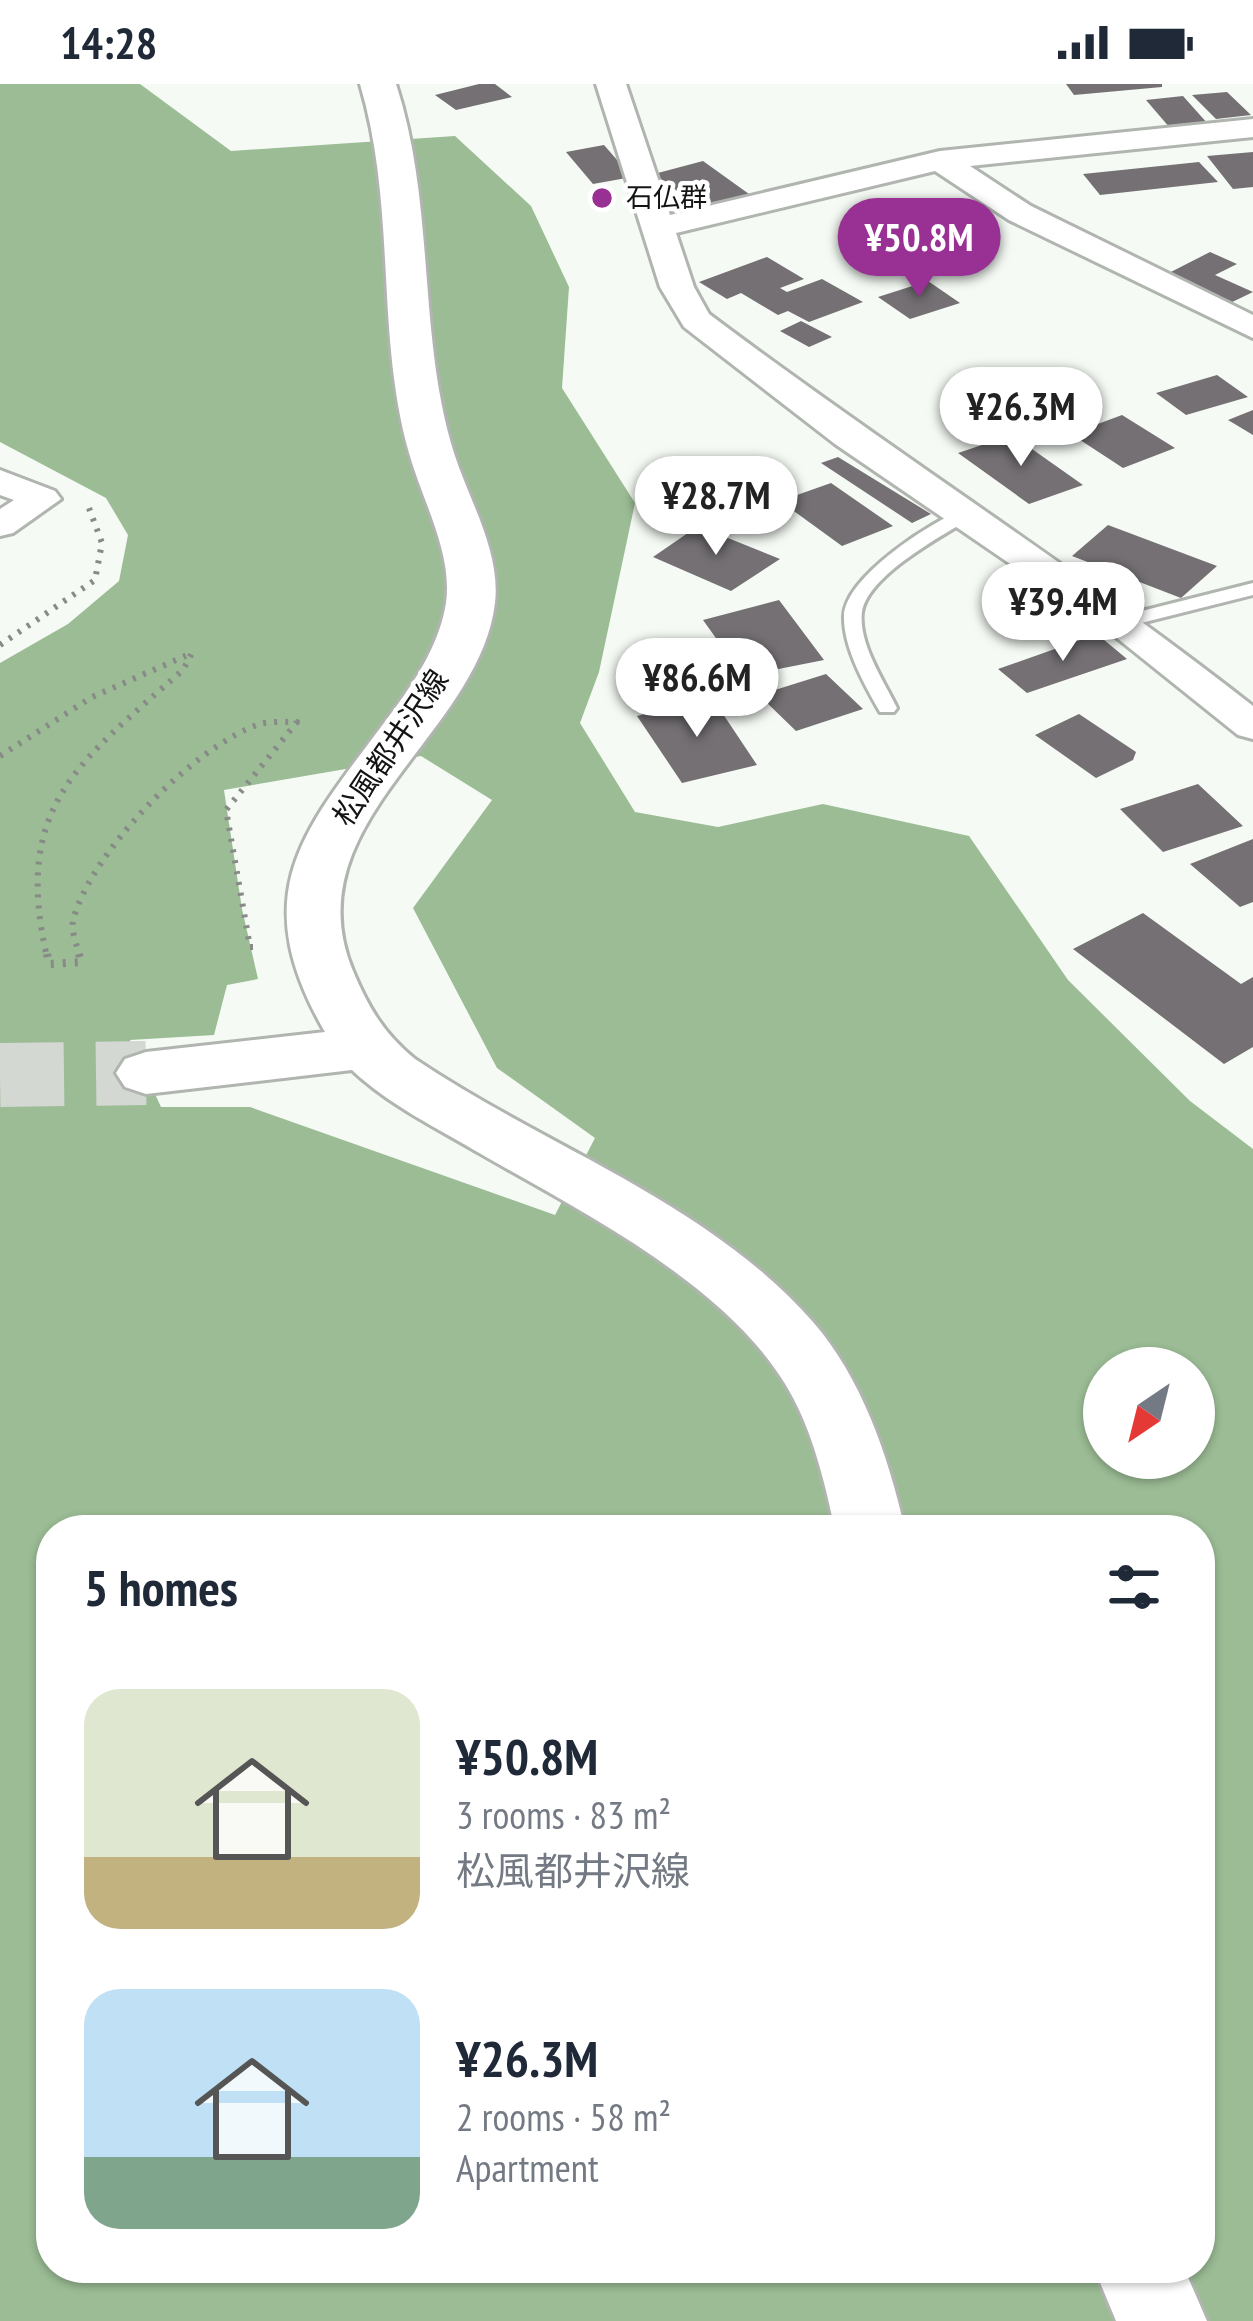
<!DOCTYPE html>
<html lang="en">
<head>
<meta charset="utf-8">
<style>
	:root { --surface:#fff; --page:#f2f2f3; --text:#1f2937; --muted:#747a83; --accent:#993194 }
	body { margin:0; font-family:"PT Sans Narrow","Noto Sans JP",sans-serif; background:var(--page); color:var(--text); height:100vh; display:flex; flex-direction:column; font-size:45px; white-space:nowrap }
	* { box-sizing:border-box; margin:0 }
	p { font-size:39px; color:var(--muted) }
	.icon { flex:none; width:66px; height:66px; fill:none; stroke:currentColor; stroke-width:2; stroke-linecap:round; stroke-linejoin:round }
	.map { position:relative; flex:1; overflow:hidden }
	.panel { position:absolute; left:36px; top:1431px; width:1179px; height:768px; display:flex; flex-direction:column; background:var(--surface); border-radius:48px; box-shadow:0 3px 9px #0004 }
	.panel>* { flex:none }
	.needle { width:78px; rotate:215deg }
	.controls { position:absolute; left:1083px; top:1263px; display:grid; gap:24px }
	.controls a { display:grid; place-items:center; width:132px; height:132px; border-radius:50%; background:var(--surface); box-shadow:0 3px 9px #0004; font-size:60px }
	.price { position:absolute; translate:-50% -102px; padding:0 27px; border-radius:42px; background:#fff; color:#222; font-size:39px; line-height:78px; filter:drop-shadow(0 3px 6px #0008) }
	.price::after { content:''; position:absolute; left:50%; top:72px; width:36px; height:27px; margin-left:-18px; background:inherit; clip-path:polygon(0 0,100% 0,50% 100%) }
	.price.on { background:var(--accent); color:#fff }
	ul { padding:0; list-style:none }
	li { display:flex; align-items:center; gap:36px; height:300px; padding:0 48px }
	li span { display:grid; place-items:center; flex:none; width:336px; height:240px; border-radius:36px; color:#555 }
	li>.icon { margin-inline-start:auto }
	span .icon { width:144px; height:144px; fill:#fffc; stroke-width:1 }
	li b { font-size:51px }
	h2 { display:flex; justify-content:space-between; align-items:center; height:144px; padding:0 48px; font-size:51px }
	.status { display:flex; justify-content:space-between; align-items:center; height:84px; padding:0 60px; background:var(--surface); direction:ltr }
	.status svg { height:33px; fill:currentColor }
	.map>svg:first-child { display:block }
	.forest { fill:#9bbc95; fill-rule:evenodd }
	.building { fill:#747074 }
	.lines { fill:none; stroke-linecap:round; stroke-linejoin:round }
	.tertiary-tunnel { stroke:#d3d8d2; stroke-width:64; stroke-dasharray:64 32; stroke-linecap:butt }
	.service-casing { stroke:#b1b5b0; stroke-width:6 }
	.minor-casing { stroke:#b1b5b0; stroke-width:6 }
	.tertiary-casing { stroke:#b1b5b0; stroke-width:6 }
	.path-far1 { stroke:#878a86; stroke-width:6; stroke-dasharray:3 8; stroke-linecap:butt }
	.path { stroke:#878a86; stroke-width:8; stroke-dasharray:3 9; stroke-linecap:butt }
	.service { fill:#fff; fill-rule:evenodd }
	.minor { fill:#fff; fill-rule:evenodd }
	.tertiary { fill:#fff; fill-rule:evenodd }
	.poi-dot { fill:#993194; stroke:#fff; stroke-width:4.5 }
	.labels { text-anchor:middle; stroke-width:9; stroke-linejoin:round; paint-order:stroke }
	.far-poi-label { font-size:27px; fill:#131513; stroke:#fff; text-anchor:start }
	.street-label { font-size:30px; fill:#131513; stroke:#fff }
</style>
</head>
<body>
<div class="status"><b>14:28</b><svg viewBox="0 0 49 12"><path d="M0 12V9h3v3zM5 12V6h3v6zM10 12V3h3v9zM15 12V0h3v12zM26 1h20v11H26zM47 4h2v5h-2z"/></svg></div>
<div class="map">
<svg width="1253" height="2237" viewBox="0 0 1253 2237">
	<rect width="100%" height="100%" fill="#f5faf4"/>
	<!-- forest -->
	<path class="forest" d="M 0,0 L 140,0 L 231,67 L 455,52 L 531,122 L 569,203 L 562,304 L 635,419 L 599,588 L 580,639 L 635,728 L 718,743 L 823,720 L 969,752 L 1068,896 L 1190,1017 L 1253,1065 L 1253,2237 L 0,2237 L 0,579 L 68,540 L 119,497 L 128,451 L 106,414 L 0,358 ZM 421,672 L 492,716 L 413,824 L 497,984 L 595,1054 L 555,1131 L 250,1023 L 161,1023 L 130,956 L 214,951 L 227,901 L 258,895 L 242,825 L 224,706 ZM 1104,1284 L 1194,1284 L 1194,1374 L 1104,1374 ZM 51,1446 L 1200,1446 L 1200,2184 L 51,2184 Z"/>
	<!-- building -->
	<path class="building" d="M 479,0 L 495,0 L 512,13 L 456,26 L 435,11 Z
		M 1066,0 L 1162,0 L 1162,3 L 1074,11 Z
		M 1227,8 L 1251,31 L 1216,35 L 1192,11 Z
		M 1183,12 L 1208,40 L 1170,44 L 1146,16 Z
		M 604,61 L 632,93 L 593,100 L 566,68 Z
		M 1253,68 L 1253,103 L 1233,105 L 1207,72 Z
		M 703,77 L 749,110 L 699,123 L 654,90 Z
		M 1199,78 L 1218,98 L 1100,111 L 1083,90 Z
		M 1210,168 L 1237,180 L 1215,191 L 1253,208 L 1226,221 L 1161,193 Z
		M 767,173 L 804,195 L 780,204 L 787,208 L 822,195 L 863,218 L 809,238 L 788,227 L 778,231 L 741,209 L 727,215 L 699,198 Z
		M 928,197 L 960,219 L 910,235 L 878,213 Z
		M 801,237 L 832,253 L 809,263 L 780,247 Z
		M 1217,291 L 1248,313 L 1186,331 L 1156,309 Z
		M 1253,326 L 1253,351 L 1228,336 Z
		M 1122,331 L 1175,364 L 1123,384 L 1071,350 Z
		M 1012,351 L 1083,401 L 1029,420 L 958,369 Z
		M 838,373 L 931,430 L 912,439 L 821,379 Z
		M 831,399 L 893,442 L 842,462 L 780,417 Z
		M 1108,441 L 1217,482 L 1181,514 L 1072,472 Z
		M 698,442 L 780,475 L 731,507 L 653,473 Z
		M 779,516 L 824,576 L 743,592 L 703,536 Z
		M 1097,550 L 1127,575 L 1027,609 L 998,585 Z
		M 826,590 L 863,625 L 796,647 L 759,611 Z
		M 711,612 L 757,681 L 682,699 L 637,632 Z
		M 1079,630 L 1136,668 L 1133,676 L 1096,694 L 1035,651 Z
		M 1198,700 L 1243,742 L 1163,768 L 1120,725 Z
		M 1253,755 L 1253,818 L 1240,823 L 1190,780 Z
		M 1143,829 L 1241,900 L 1253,893 L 1253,963 L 1224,980 L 1073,865 Z"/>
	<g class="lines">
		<!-- tertiary-tunnel -->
		<path class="tertiary-tunnel" d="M 0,991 L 146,989"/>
		<!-- service casing -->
		<g class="service-casing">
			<path id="service" d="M 967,424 L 976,429 L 973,433 C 943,451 868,491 862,528 C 858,559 884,597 897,624 L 894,628 L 880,628 C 865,602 843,563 844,532 C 845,493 933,436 967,424 Z
				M 1253,499 L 1253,511 L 1121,544 L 1112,538 L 1114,534 Z"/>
		</g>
		<!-- minor casing -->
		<g class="minor-casing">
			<path id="minor" d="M 596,0 L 626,0 L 670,131 L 940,67 L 1253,35 L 1253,53 L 970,82 L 1031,122 L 1253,231 L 1253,254 L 1009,136 L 935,87 L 676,149 L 694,203 L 709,230 C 888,365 1077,484 1253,622 L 1253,655 L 1238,651 L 1107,546 L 835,360 L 684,243 L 660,203 Z
				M 0,386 L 55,407 L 61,415 L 13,449 L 0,452 L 0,425 L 14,416 L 0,411 Z"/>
		</g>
		<!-- tertiary casing -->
		<g class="tertiary-casing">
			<path id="tertiary" d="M 360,0 L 396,0 C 436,123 417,250 454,369 C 469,416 501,468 495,519 C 479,652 291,739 353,887 C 368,923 384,950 415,975 C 545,1063 707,1117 813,1238 C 862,1294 889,1374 905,1446 L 835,1446 C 824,1394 810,1336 780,1292 C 716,1195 580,1127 481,1070 C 437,1044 389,1021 352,986 L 146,1010 L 125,1003 L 116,989 L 125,975 L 146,968 L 325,948 C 241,802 309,742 395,624 C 418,593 440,557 446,519 C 453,469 422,416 409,369 C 375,250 397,124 360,0 Z
				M 1094,2184 L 1184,2184 L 1207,2237 L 1116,2237 Z"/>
		</g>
		<!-- path-far1 -->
		<path class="path-far1" d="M 0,561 L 95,496 L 102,459 L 89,424
			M 0,672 L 92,613 L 192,569 L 183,586 C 79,678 12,722 47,873
			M 80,873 C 77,862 71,847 73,837 C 89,770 195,661 260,640 C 271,637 286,638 297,638 L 226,726 L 250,863 L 260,863"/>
		<!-- path -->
		<path class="path" d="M 47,870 L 49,880 L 81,878 L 79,870"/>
		<!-- service -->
		<use href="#service" class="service"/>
		<!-- minor -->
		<use href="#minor" class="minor"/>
		<!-- tertiary -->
		<use href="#tertiary" class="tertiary"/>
	</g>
	<!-- markers -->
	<circle class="poi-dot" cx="602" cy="114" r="12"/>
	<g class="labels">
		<!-- far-poi labels -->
		<g class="far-poi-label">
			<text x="626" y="123">石仏群</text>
		</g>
		<!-- street labels -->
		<g class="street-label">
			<text transform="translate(391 664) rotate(-56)" y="10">松風都井沢線</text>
		</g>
	</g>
</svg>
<div class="controls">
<a><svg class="needle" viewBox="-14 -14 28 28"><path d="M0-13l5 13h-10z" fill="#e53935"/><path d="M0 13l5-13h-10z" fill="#747a83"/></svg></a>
</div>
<b class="price on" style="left:919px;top:216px">¥50.8M</b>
<b class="price" style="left:1021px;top:385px">¥26.3M</b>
<b class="price" style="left:716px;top:474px">¥28.7M</b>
<b class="price" style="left:1063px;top:580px">¥39.4M</b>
<b class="price" style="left:697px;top:656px">¥86.6M</b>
<section class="panel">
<h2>5 homes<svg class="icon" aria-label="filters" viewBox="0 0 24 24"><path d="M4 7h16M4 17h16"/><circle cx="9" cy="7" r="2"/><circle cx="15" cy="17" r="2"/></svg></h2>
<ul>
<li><span style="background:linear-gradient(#dfe7d0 70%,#c2b280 0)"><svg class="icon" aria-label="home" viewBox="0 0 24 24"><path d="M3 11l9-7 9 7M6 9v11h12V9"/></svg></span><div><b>¥50.8M</b><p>3 rooms · 83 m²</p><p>松風都井沢線</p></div></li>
<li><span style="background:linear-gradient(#bfe0f5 70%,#7fa58c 0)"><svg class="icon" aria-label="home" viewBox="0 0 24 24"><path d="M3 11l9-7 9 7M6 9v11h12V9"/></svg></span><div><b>¥26.3M</b><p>2 rooms · 58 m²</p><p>Apartment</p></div></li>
</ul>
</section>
</div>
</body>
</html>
